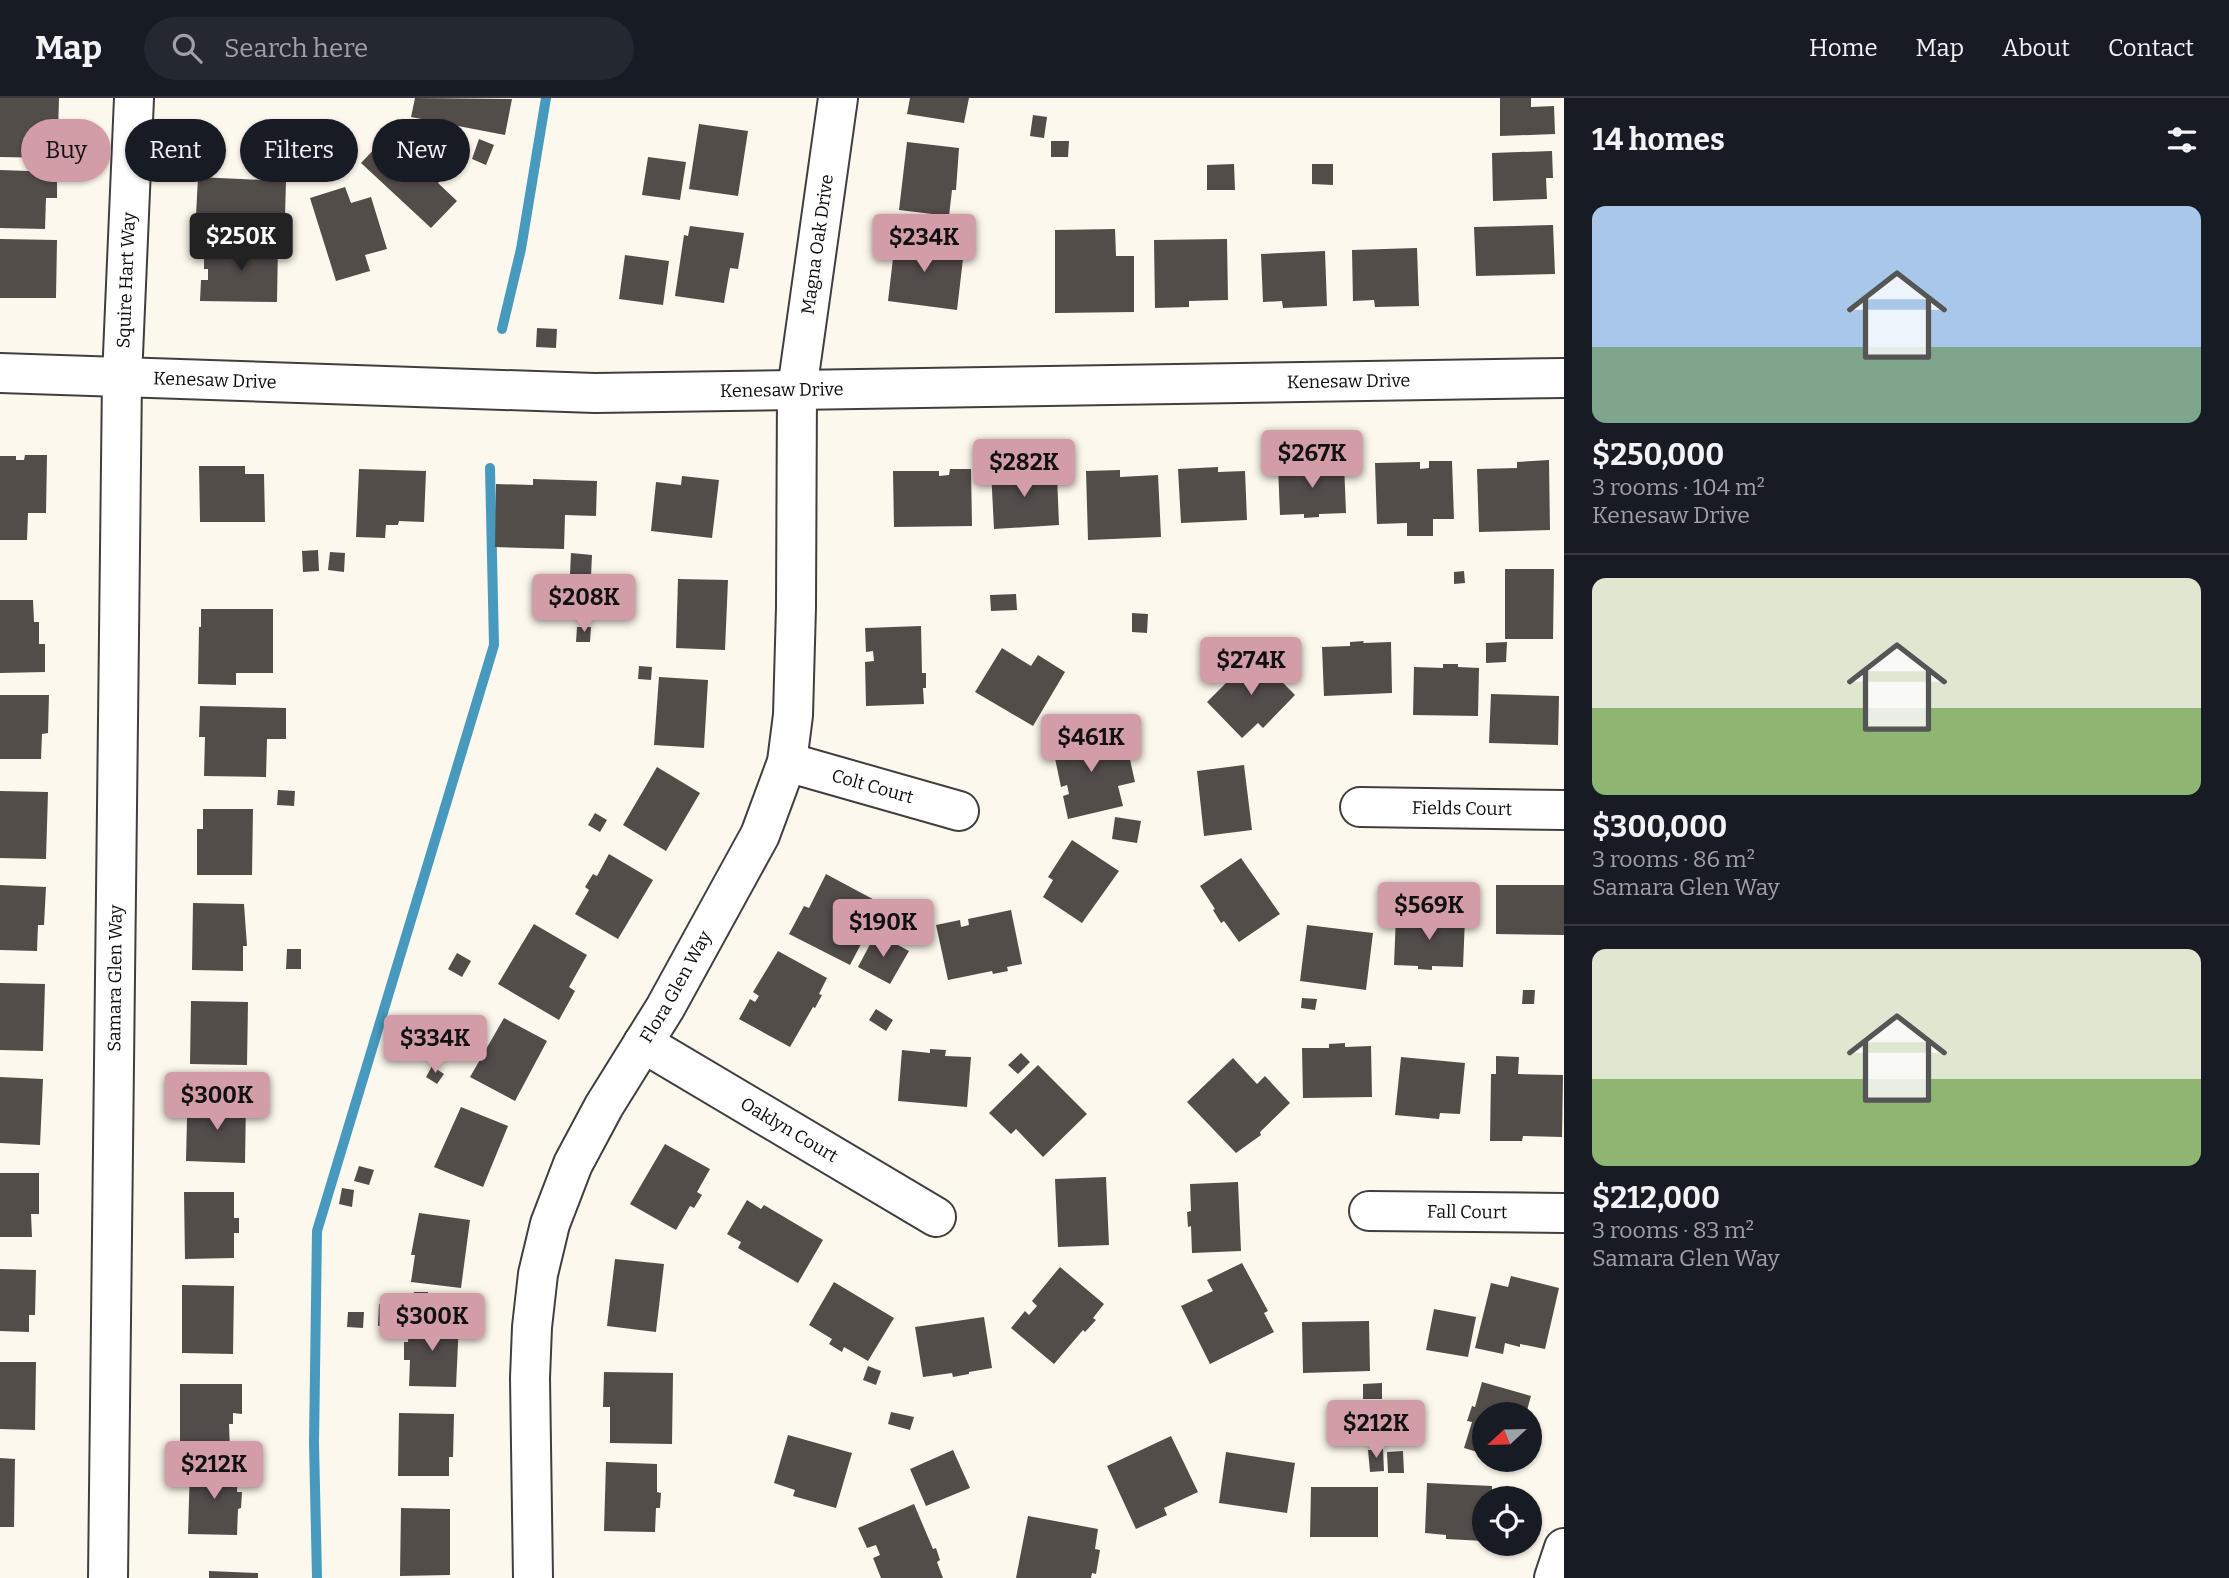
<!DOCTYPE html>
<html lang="en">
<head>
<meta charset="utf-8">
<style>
	:root { --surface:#171b24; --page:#242831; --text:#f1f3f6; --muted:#9ea1a6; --line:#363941; --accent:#d29da7 }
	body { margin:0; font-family:Bitter,serif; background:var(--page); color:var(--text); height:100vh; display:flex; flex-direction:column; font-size:26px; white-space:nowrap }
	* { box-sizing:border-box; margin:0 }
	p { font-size:23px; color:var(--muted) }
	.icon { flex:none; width:38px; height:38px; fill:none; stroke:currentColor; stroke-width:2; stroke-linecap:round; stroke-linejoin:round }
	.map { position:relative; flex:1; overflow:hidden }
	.drawer { display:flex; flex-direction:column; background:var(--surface); width:665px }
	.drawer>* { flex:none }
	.top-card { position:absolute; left:21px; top:21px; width:665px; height:63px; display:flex; gap:14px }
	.needle { width:46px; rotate:248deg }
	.fabs { position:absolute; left:1472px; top:1304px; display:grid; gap:14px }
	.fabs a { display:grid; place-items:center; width:70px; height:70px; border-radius:50%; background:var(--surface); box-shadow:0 2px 5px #0004; font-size:35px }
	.price { position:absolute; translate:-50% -60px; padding:0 16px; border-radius:7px; background:var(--accent); color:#111; font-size:23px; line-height:46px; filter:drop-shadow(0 2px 4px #0008) }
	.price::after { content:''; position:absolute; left:50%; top:42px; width:21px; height:16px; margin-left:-10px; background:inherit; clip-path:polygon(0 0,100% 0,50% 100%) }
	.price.current { background:#222; color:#fff }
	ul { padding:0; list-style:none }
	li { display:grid; align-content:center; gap:14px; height:371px; padding:0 28px }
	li+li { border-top:2px solid var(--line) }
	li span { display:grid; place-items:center; height:217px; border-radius:14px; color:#555 }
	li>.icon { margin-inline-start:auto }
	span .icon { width:126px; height:126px; fill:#fffc; stroke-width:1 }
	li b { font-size:30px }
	h2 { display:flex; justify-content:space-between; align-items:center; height:84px; padding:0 28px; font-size:30px }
	.pill { padding:0 24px; border-radius:32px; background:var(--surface); box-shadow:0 2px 5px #0004; font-size:24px; line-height:63px }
	.pill.current { background:var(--accent); color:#111 }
	header { display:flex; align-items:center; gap:42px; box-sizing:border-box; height:98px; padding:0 35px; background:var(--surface); border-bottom:2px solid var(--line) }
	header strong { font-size:33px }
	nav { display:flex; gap:38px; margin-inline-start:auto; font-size:24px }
	.search { width:490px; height:63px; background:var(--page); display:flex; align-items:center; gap:18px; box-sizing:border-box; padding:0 24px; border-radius:38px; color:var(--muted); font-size:26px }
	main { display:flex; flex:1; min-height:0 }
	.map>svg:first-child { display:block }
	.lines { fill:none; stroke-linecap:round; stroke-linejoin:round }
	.stream { stroke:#479abe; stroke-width:10 }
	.building { fill:#534d4a }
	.minor-casing { stroke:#3f3f3f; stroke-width:42 }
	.tertiary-casing { stroke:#3f3f3f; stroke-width:42 }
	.minor { stroke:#fff; stroke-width:38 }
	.tertiary { stroke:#fff; stroke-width:38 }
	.labels { text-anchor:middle; stroke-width:7; stroke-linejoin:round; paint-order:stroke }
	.street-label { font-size:18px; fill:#0c0c0c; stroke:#fff }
</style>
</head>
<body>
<header>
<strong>Map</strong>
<div class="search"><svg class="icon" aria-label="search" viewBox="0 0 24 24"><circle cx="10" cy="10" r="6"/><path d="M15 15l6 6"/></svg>Search here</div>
<nav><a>Home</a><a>Map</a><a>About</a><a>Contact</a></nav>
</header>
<main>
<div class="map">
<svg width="1564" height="1480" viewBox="0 0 1564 1480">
	<rect width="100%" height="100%" fill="#fdf8ed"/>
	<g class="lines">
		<!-- stream -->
		<path class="stream" d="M 502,231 L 521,151 L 546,0
			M 317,1480 L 314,1345 L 317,1133 L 494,547 L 490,370"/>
	</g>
	<!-- building -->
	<path class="building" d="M 0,0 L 59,0 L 58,36 L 54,36 L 54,60 L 0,59 Z
		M 415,0 L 512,1 L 505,37 L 411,19 Z
		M 910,0 L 969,0 L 964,25 L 907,16 Z
		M 1500,0 L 1531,0 L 1531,9 L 1554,8 L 1555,36 L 1500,38 Z
		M 1033,17 L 1047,19 L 1044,40 L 1030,38 Z
		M 401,23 L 451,71 L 438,85 L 457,103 L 431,130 L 361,65 Z
		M 699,26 L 748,33 L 738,98 L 689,91 Z
		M 479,41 L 494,47 L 486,67 L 472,61 Z
		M 1051,43 L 1069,43 L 1068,59 L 1051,59 Z
		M 907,44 L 959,50 L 956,92 L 952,92 L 949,118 L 899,112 Z
		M 1552,53 L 1553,80 L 1546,80 L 1547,101 L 1493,103 L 1492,55 Z
		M 648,59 L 686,64 L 680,102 L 642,97 Z
		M 1234,66 L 1235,92 L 1207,92 L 1207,67 Z
		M 1312,66 L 1333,66 L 1333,87 L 1312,86 Z
		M 0,72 L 57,74 L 57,100 L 46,100 L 45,131 L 0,130 Z
		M 198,79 L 286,83 L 285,119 L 268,118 L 267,141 L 214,139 L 214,118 L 196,118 Z
		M 345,89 L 351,105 L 371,99 L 387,151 L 365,157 L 370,173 L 336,183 L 310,100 Z
		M 1553,127 L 1555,176 L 1476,178 L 1474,129 Z
		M 690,128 L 744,135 L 738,171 L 730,170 L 724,205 L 675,198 L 684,137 L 688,138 Z
		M 1115,131 L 1116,158 L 1134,158 L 1134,214 L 1055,215 L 1055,132 Z
		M 896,135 L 939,140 L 937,158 L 963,161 L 957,212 L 888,203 Z
		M 0,141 L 57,142 L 56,200 L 0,200 Z
		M 1227,141 L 1228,202 L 1189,203 L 1189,209 L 1155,210 L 1154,142 Z
		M 204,147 L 278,147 L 277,204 L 200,203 L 201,182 L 208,182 L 208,171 L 204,171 Z
		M 1417,150 L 1419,208 L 1375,209 L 1374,202 L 1353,203 L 1352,152 Z
		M 1325,153 L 1327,208 L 1283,210 L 1282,203 L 1263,204 L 1261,156 Z
		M 625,157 L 669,163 L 663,207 L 619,201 Z
		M 537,230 L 557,231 L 556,250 L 536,249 Z
		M 25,357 L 47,357 L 46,415 L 28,415 L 27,442 L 0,442 L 0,358 L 16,358 L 16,362 L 24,362 Z
		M 1549,362 L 1550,432 L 1479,434 L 1477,371 L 1517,370 L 1517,364 Z
		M 1429,363 L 1452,363 L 1454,421 L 1433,421 L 1433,438 L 1407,438 L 1407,425 L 1377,426 L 1375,365 L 1420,364 L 1420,371 L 1429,370 Z
		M 1344,365 L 1346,415 L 1319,416 L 1319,419 L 1304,420 L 1304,416 L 1280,417 L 1278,368 Z
		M 199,368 L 245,368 L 245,376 L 264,376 L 265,424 L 200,424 Z
		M 1218,369 L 1218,374 L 1245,373 L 1247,422 L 1181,425 L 1178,371 Z
		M 1031,370 L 1032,379 L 1057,377 L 1059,427 L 994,431 L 991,372 Z
		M 359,371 L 426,373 L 424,424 L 399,423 L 398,427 L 386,427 L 385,440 L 356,439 Z
		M 950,371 L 971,371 L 972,428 L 894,429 L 893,373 L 939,373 L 939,378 L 949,377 Z
		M 1120,372 L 1120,379 L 1158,377 L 1161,439 L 1088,442 L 1086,373 Z
		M 682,378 L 719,382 L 712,440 L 651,433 L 656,384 L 681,387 Z
		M 533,381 L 597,383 L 596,418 L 565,417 L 564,451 L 495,449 L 496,386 L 533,387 Z
		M 318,452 L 319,473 L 303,474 L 302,453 Z
		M 330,454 L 345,455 L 344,474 L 328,472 Z
		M 571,455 L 592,457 L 591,478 L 570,476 Z
		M 1505,471 L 1554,471 L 1553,541 L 1505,541 Z
		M 1464,473 L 1465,485 L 1454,486 L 1454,474 Z
		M 678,481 L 728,482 L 725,552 L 676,550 Z
		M 1016,496 L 1017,512 L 991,513 L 990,497 Z
		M 0,502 L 33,502 L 34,524 L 39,524 L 39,546 L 45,546 L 45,574 L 0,575 Z
		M 201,511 L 273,511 L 273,575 L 236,575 L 236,587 L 198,586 L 199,529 L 201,529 Z
		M 1132,515 L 1148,516 L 1147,535 L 1132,534 Z
		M 921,528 L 922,575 L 926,575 L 926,590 L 923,590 L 924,606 L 866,608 L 865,564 L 874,563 L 873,553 L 866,554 L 865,530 Z
		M 577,529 L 591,529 L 590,544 L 576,544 Z
		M 1364,543 L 1363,545 L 1391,544 L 1392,595 L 1324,598 L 1322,549 L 1350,548 L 1350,544 Z
		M 1507,544 L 1506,564 L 1486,565 L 1486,545 Z
		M 1002,550 L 1031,568 L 1038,557 L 1065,574 L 1033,628 L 975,594 Z
		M 1255,556 L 1295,597 L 1263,630 L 1258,625 L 1242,640 L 1207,604 Z
		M 1443,566 L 1458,566 L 1458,569 L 1479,570 L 1478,618 L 1413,617 L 1414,569 L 1443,570 Z
		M 639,568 L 652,569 L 651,582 L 638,581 Z
		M 659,579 L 708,582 L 704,650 L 654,647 Z
		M 1491,596 L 1559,598 L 1558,647 L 1489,645 Z
		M 0,597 L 49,597 L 48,635 L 42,636 L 41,661 L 0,661 Z
		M 200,608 L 286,610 L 286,641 L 267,641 L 266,679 L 204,678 L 205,639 L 199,639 Z
		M 1107,633 L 1115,660 L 1129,657 L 1135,684 L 1118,688 L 1123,708 L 1068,721 L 1063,698 L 1069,696 L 1067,687 L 1061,689 L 1052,646 Z
		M 1244,667 L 1252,732 L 1204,738 L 1197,673 Z
		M 657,669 L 700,695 L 666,753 L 623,727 Z
		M 278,692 L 295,693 L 294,708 L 277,707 Z
		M 0,693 L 48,694 L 46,761 L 0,760 Z
		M 203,711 L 253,711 L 252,777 L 197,777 L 197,731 L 203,731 Z
		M 595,715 L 607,722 L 600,734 L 588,727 Z
		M 1115,719 L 1141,723 L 1137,745 L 1112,741 Z
		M 1072,742 L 1119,773 L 1082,825 L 1043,799 L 1053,782 L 1048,779 Z
		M 609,756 L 653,782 L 618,841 L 575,816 L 589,792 L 585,789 L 593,776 L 597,778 Z
		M 1241,760 L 1280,816 L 1239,844 L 1224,823 L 1221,825 L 1213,812 L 1215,811 L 1200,788 Z
		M 826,776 L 882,806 L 850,867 L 789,836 L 804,808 L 809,810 Z
		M 0,787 L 46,789 L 44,827 L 38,827 L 37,853 L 0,852 Z
		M 1496,787 L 1564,787 L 1564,837 L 1496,836 Z
		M 193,805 L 244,806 L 247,848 L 243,848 L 243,873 L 192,872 Z
		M 1011,812 L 1022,866 L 1007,869 L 1008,873 L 993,876 L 992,873 L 948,882 L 936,827 L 960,822 L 961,829 L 969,827 L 968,821 Z
		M 1396,817 L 1465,820 L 1463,869 L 1432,868 L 1432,872 L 1418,871 L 1418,868 L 1394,867 Z
		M 534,826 L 587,857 L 569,889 L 575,893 L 559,922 L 498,886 Z
		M 1307,827 L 1373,835 L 1366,892 L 1300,883 Z
		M 876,835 L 909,853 L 890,886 L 858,869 Z
		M 287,851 L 301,851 L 301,871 L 286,871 Z
		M 778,853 L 827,880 L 819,896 L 822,897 L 815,910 L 813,909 L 790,949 L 739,921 L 750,901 L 755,904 L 759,898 L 753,894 Z
		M 457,855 L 471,863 L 462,879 L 448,871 Z
		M 0,885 L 45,886 L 43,953 L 0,952 Z
		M 1523,892 L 1535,892 L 1534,906 L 1522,906 Z
		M 1302,900 L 1317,901 L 1315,912 L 1301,910 Z
		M 191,903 L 248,904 L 247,967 L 190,966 Z
		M 876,911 L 893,922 L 886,933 L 869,922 Z
		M 504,920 L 547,943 L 515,1003 L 470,979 Z
		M 1345,945 L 1345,949 L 1371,948 L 1372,999 L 1303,1000 L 1302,950 L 1329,950 L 1329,946 Z
		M 930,951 L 946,952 L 945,958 L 971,959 L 967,1009 L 898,1003 L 902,952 L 930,955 Z
		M 1021,955 L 1030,964 L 1018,976 L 1008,967 Z
		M 1496,958 L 1519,959 L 1518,976 L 1563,977 L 1562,1039 L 1523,1038 L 1522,1043 L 1490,1043 L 1491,976 L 1496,976 Z
		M 1401,959 L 1465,965 L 1460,1016 L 1440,1015 L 1439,1021 L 1395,1017 Z
		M 1233,960 L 1257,986 L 1265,978 L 1290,1005 L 1260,1034 L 1261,1037 L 1236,1055 L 1187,1004 Z
		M 1038,967 L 1087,1016 L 1043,1059 L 1016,1031 L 1011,1036 L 989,1015 Z
		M 432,968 L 444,976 L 437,986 L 426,979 Z
		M 0,979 L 43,981 L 40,1047 L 0,1045 Z
		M 196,1001 L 246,1002 L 245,1065 L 186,1063 L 187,1020 L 196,1020 Z
		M 461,1009 L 508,1028 L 483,1089 L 434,1069 Z
		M 665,1046 L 710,1071 L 697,1094 L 702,1097 L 694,1110 L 690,1108 L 676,1132 L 630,1106 Z
		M 359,1068 L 374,1072 L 369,1087 L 354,1083 Z
		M 0,1075 L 39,1075 L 39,1116 L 31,1116 L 32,1139 L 0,1139 Z
		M 1106,1079 L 1109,1147 L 1058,1149 L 1055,1081 Z
		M 1238,1084 L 1241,1153 L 1192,1155 L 1191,1128 L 1188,1129 L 1187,1114 L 1191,1113 L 1190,1086 Z
		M 342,1090 L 354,1092 L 352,1109 L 339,1106 Z
		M 184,1094 L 234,1094 L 234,1120 L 239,1120 L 239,1135 L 234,1135 L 234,1160 L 185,1161 Z
		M 747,1102 L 761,1111 L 764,1107 L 823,1142 L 798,1185 L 738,1150 L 741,1144 L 727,1136 Z
		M 419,1115 L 470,1122 L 461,1190 L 411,1184 L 415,1157 L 411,1157 Z
		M 615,1161 L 664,1166 L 656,1234 L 607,1228 Z
		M 1242,1165 L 1268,1213 L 1264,1215 L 1274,1234 L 1210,1266 L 1181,1208 L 1213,1193 L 1207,1182 Z
		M 1060,1169 L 1104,1206 L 1093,1220 L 1096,1222 L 1085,1234 L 1083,1232 L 1054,1266 L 1011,1230 L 1025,1213 L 1029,1217 L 1037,1208 L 1032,1203 Z
		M 0,1171 L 36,1172 L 35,1217 L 29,1217 L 29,1234 L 0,1233 Z
		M 1511,1178 L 1559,1190 L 1545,1251 L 1520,1246 L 1520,1249 L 1505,1245 L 1503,1256 L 1475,1250 L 1491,1185 L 1508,1189 Z
		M 834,1184 L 894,1220 L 868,1263 L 844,1249 L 842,1254 L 829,1246 L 832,1241 L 809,1227 Z
		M 182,1187 L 234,1188 L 233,1256 L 182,1255 Z
		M 414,1194 L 428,1194 L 427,1206 L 413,1205 Z
		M 379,1206 L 405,1208 L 405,1229 L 378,1228 Z
		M 1434,1211 L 1476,1219 L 1468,1259 L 1426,1252 Z
		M 348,1214 L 364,1214 L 363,1230 L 347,1229 Z
		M 984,1219 L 992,1270 L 969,1274 L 969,1276 L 953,1279 L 952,1275 L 923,1279 L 915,1229 Z
		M 409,1221 L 459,1223 L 456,1289 L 409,1288 L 410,1262 L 404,1262 L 404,1244 L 408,1244 Z
		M 1369,1223 L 1370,1273 L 1303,1275 L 1302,1224 Z
		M 0,1264 L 36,1264 L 35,1332 L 0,1331 Z
		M 868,1268 L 881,1273 L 876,1287 L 863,1282 Z
		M 604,1274 L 673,1275 L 672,1346 L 610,1345 L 610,1309 L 603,1309 Z
		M 1482,1284 L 1531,1298 L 1526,1316 L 1484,1316 L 1484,1356 L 1464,1350 L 1472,1324 L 1467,1323 L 1472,1308 L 1475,1309 Z
		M 1382,1285 L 1382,1301 L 1363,1301 L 1363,1286 Z
		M 180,1286 L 242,1286 L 242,1316 L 233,1315 L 233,1326 L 229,1326 L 230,1353 L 180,1353 Z
		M 891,1314 L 914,1319 L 910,1332 L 888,1326 Z
		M 399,1315 L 454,1316 L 453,1359 L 449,1359 L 449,1378 L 398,1378 Z
		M 788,1337 L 852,1355 L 836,1410 L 793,1398 L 795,1392 L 774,1385 Z
		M 1171,1338 L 1198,1394 L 1164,1410 L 1167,1417 L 1136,1431 L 1107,1368 Z
		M 1383,1351 L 1384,1373 L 1370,1374 L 1368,1352 Z
		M 953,1352 L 970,1390 L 926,1408 L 910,1371 Z
		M 1403,1353 L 1404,1375 L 1388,1375 L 1387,1354 Z
		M 1226,1354 L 1295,1365 L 1287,1415 L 1219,1405 Z
		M 0,1360 L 15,1361 L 14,1429 L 0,1429 Z
		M 606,1364 L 657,1366 L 657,1394 L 661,1395 L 660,1410 L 656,1410 L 655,1434 L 604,1433 Z
		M 190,1368 L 238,1370 L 237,1394 L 242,1394 L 241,1410 L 238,1411 L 237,1437 L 188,1436 Z
		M 1427,1385 L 1492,1388 L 1492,1400 L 1484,1400 L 1484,1443 L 1446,1441 L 1446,1437 L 1425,1435 Z
		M 1311,1389 L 1378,1389 L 1378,1439 L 1310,1439 Z
		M 914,1406 L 933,1451 L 936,1450 L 940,1462 L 937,1464 L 943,1480 L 881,1480 L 873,1460 L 880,1457 L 876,1447 L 867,1450 L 858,1430 Z
		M 401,1410 L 450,1411 L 450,1477 L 400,1478 Z
		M 1028,1418 L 1098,1431 L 1095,1451 L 1100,1452 L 1096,1476 L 1092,1475 L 1091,1480 L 1016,1480 Z
		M 209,1473 L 258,1475 L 258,1480 L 209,1480 Z"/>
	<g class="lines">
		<!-- minor casing -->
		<g class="minor-casing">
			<g id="minor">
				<path id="s1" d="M 787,664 L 959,713"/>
				<path id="s2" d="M 1360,709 L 1564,712"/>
				<path id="s3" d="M 643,945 L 936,1119"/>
				<path id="s4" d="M 1369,1113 L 1564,1115"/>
				<path id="s5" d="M 108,1480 L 122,280 L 134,0"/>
				<path id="s6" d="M 533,1480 L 530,1280 L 532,1229 L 538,1176 L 550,1126 L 573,1066 L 604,1008 L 665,910 L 760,737 L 787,664 L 793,617 L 796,509 L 797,292 L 838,0"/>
				<path d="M 1554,1480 L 1564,1450"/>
			</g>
		</g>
		<!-- tertiary casing -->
		<g class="tertiary-casing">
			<g id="tertiary">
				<path id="s7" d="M 0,275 L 595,295 L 1564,280"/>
			</g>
		</g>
		<!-- minor -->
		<use href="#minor" class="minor"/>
		<!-- tertiary -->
		<use href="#tertiary" class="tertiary"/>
	</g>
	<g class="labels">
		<!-- street labels -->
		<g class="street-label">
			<text dy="6" stroke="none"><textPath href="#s6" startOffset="1396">Magna Oak Drive</textPath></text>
			<text dy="6" stroke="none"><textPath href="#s5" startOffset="1298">Squire Hart Way</textPath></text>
			<text dy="6" stroke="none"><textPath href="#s7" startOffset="215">Kenesaw Drive</textPath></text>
			<text dy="6" stroke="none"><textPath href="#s7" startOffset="1349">Kenesaw Drive</textPath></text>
			<text dy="6" stroke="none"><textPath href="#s7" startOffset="782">Kenesaw Drive</textPath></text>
			<text dy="6" stroke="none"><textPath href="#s1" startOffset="89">Colt Court</textPath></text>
			<text dy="6" stroke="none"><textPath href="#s2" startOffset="102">Fields Court</textPath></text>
			<text dy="6" stroke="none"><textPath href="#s5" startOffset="600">Samara Glen Way</textPath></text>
			<text dy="6" stroke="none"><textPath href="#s6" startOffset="625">Flora Glen Way</textPath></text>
			<text dy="6" stroke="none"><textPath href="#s3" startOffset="170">Oaklyn Court</textPath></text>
			<text dy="6" stroke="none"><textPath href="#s4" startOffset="98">Fall Court</textPath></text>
		</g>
	</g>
</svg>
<div class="fabs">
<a><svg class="needle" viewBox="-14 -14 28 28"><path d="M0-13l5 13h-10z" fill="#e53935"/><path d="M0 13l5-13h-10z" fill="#9ea1a6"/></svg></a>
<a><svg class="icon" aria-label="locate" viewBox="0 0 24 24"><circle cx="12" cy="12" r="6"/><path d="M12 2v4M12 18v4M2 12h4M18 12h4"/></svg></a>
</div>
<b class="price current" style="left:241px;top:175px">$250K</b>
<b class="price" style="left:924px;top:176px">$234K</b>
<b class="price" style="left:1312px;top:392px">$267K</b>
<b class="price" style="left:1024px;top:401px">$282K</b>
<b class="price" style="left:584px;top:536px">$208K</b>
<b class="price" style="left:1251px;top:599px">$274K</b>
<b class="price" style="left:1091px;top:676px">$461K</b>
<b class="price" style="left:1429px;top:844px">$569K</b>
<b class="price" style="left:883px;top:861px">$190K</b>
<b class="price" style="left:435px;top:977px">$334K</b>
<b class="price" style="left:217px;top:1034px">$300K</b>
<b class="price" style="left:432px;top:1255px">$300K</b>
<b class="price" style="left:1376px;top:1362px">$212K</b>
<b class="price" style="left:214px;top:1403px">$212K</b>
<div class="top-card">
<a class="pill current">Buy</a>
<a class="pill">Rent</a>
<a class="pill">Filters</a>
<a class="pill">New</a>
</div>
</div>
<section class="drawer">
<h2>14 homes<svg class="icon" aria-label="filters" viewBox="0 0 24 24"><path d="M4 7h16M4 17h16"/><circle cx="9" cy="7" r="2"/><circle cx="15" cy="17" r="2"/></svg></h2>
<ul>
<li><span style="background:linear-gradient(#a9c7e8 65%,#7fa58c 0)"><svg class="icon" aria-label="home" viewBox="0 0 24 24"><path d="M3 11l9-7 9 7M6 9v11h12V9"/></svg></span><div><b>$250,000</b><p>3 rooms · 104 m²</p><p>Kenesaw Drive</p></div></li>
<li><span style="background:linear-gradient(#dfe7d0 60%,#8fb573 0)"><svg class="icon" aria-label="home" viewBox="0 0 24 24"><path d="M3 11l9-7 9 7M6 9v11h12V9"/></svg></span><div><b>$300,000</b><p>3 rooms · 86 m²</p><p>Samara Glen Way</p></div></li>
<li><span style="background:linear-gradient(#dfe7d0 60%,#8fb573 0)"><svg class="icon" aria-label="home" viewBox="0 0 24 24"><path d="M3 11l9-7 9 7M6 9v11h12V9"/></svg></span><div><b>$212,000</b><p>3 rooms · 83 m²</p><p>Samara Glen Way</p></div></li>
</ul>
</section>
</main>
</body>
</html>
